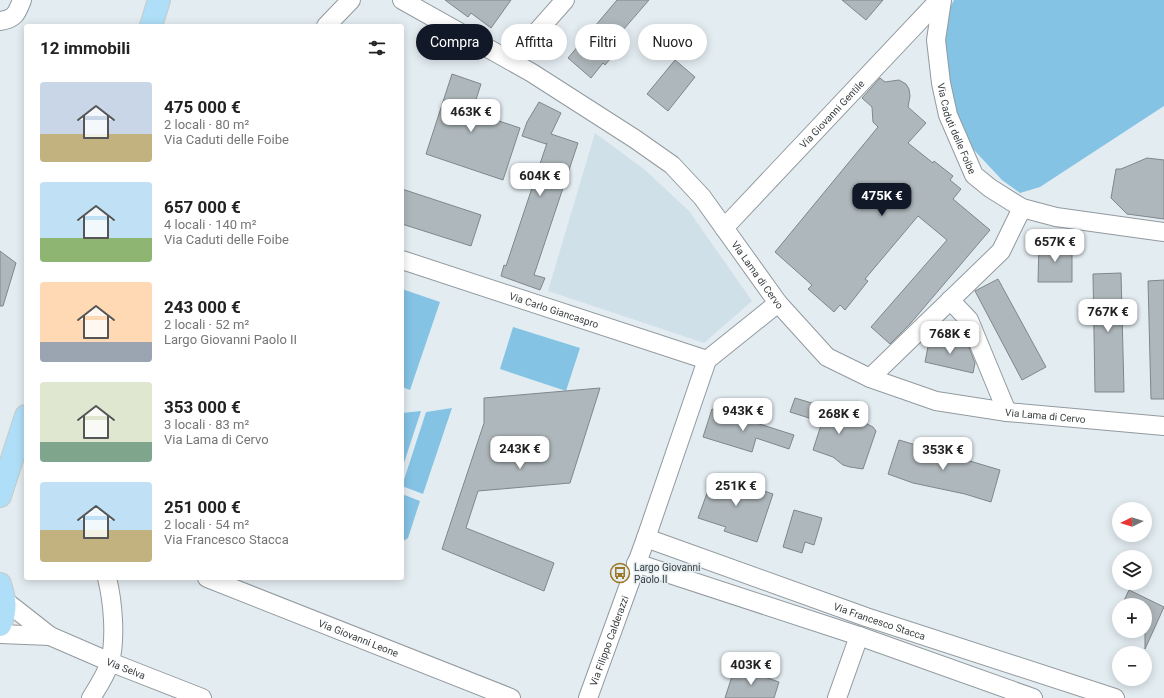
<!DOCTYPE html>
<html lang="it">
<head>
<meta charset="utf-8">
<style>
	:root { --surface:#fff; --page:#f6f6f6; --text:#222; --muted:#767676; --accent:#111827 }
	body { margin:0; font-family:Roboto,sans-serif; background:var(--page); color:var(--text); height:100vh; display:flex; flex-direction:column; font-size:15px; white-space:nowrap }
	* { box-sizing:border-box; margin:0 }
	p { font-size:13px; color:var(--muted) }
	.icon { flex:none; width:22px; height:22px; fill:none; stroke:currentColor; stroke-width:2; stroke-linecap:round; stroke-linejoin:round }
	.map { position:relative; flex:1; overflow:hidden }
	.drawer { position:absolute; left:24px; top:24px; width:380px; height:556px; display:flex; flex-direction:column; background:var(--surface); border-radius:4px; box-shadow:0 2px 10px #0003 }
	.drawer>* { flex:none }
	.top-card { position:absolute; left:416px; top:24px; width:380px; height:36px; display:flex; gap:8px }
	.needle { width:26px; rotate:265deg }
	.buttons { position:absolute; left:1112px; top:502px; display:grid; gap:8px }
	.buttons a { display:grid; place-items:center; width:40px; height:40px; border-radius:50%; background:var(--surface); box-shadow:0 2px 10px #0003; font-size:20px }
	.price { position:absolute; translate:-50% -34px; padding:0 9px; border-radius:8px; background:#fff; color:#222; font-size:13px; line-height:26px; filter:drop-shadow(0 1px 2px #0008) }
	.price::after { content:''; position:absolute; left:50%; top:24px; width:12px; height:9px; margin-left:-6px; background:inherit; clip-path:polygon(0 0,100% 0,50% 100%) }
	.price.active { background:var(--accent); color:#fff }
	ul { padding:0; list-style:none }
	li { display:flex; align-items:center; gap:12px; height:100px; padding:0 16px }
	li span { display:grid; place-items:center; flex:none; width:112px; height:80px; border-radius:4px; color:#555 }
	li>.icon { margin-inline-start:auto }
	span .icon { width:48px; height:48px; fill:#fffc; stroke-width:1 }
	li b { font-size:17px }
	h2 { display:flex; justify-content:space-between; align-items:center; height:48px; padding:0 16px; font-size:17px }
	.pill { padding:0 14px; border-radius:18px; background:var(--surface); box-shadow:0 2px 10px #0003; font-size:14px; line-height:36px }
	.pill.active { background:var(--accent); color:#fff }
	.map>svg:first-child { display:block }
	.built { fill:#cfe0e9 }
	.green { fill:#85c3e5 }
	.building { fill:#aeb7bb; stroke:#7f878b }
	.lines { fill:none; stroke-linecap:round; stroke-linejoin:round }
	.minor-casing { stroke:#929a9f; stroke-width:20 }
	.major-casing { stroke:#c8c9c9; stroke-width:24 }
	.minor { stroke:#fff; stroke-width:18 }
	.major { stroke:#afdff8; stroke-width:22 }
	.labels { text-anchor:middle; stroke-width:3; stroke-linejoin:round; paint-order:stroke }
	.street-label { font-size:10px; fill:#393d3f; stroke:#e3ecf1 }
	.poi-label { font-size:10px; fill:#393d3f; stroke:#e3ecf1; text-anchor:start }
</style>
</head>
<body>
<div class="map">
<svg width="1164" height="698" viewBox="0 0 1164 698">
	<rect width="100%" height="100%" fill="#e3ecf1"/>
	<!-- built -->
	<path class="built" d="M 595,133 L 645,170 L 689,211 L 752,301 L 704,343 L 548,291 Z"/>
	<!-- green -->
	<path class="green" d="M 954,0 L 1164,0 L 1164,106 L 1040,187 L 1020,193 L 1002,180 L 974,150 L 959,127 L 943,55 L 949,9 Z
		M 402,289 L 440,302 L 410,390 L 402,387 Z
		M 513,327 L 580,348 L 566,391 L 500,369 Z
		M 452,408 L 423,494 L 402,486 L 426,412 Z
		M 421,411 L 402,469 L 402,413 Z
		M 402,494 L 420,501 L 408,538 L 402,542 Z"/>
	<!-- building -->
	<path class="building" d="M 445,0 L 511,0 L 491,28 L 471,13 L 468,17 Z
		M 617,0 L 649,0 L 610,45 L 617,51 L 605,65 L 603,63 L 591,78 L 568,58 Z
		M 842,0 L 883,0 L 866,20 Z
		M 675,60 L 695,77 L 668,111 L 647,94 Z
		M 452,74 L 481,84 L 472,112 L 520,128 L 503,180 L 426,154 Z
		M 880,78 L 885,82 L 899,80 L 906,84 L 909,89 L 910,96 L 908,107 L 926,123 L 908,143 L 933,163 L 934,161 L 953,176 L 950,180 L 961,189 L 953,199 L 990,230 L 910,324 L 890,344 L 871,327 L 947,240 L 918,216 L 865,279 L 868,281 L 845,310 L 840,305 L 834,312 L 808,289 L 812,285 L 775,252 L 878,127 L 873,122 L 872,107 L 862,98 Z
		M 539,102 L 561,113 L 551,134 L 578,143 L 534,275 L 545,278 L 540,290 L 501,276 L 504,265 L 506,266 L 547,143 L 546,144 L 522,136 L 527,122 Z
		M 1147,158 L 1164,160 L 1164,219 L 1127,214 L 1111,198 L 1116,169 L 1121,169 Z
		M 402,189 L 481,215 L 471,246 L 402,224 Z
		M 1039,244 L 1072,244 L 1072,282 L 1038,282 Z
		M 0,251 L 16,263 L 3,306 L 0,306 Z
		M 1121,273 L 1124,392 L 1095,392 L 1093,274 Z
		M 998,279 L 1046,367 L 1022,380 L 975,291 Z
		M 1164,280 L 1164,399 L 1151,399 L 1148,281 Z
		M 930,337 L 968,345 L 975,363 L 973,373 L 925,362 Z
		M 600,388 L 570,483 L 478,491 L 466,528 L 554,563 L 544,591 L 442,549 L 484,423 L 484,398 Z
		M 795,398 L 825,407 L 824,410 L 853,421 L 861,421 L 873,427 L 876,431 L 863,469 L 850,467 L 843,465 L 833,457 L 813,450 L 822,422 L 790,412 Z
		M 712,409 L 794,435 L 789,449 L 756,438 L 752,452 L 703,437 Z
		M 899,440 L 1000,470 L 991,502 L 965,494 L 913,483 L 888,474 Z
		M 714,474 L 773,494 L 757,542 L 724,531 L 726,527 L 698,518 Z
		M 794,510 L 822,518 L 814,545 L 805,542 L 802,553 L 783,547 Z
		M 1129,590 L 1164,607 L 1145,649 L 1145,605 L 1122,605 Z
		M 735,667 L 779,682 L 774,698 L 725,698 Z"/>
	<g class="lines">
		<!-- minor casing -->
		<g class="minor-casing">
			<g id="minor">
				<path id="s1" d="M 402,0 L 532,73 L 635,139 L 672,165 L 702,197 L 778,303 L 827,357 L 870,378 L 936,401 L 1007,412 L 1164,426"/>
				<path id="s2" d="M 942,0 L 936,40 L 941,83 L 948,115 L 974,175 L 990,188 L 1022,208 L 1056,217 L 1164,232"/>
				<path d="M 0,21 C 15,19 17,13 22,0"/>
				<path d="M 326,26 L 351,0"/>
				<path d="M 511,61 L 565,0"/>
				<path id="s3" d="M 724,228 L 939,0"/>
				<path id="s4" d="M 402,260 L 707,360"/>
				<path d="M 950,300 L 969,320 L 1007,412"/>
				<path d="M 870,378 L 1001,251 L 1022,208"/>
				<path id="s5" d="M 646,538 L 866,617 L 1115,698"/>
				<path d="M 636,563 L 859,636 L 1033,698"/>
				<path id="s6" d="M 207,578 L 511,698"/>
				<path id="s7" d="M 4,600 L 50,636 L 110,662 L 202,698"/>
				<path d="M 0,634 L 50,636"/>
				<path d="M 91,698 C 98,687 106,675 110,662 C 116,638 113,602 107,578"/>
				<path id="s8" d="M 588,698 L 646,538 L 707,360 L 778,303"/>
				<path d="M 837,698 L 859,636"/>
			</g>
		</g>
		<!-- major casing -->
		<g class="major-casing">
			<path id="major" d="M 151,26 L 159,0
				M 0,496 L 26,416
				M 0,584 C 5,600 7,609 0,625"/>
		</g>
		<!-- minor -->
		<use href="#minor" class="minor"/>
		<!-- major -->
		<use href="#major" class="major"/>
	</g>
	<!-- icons -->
	<defs>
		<g id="bus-ring" transform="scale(1)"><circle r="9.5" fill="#e3ecf1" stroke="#9d7824" stroke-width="1.5"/><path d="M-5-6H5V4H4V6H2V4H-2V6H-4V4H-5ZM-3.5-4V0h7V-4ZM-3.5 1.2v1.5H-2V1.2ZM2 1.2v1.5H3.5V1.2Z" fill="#9d7824"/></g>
	</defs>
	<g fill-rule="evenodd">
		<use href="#bus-ring" x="620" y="573"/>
	</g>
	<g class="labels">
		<!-- street labels -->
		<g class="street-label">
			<text dy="4" stroke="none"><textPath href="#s3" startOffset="157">Via Giovanni Gentile</textPath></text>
			<text dy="4" stroke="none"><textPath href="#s2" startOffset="132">Via Caduti delle Foibe</textPath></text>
			<text dy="4" stroke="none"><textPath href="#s1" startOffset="456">Via Lama di Cervo</textPath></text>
			<text dy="4" stroke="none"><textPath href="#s4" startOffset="160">Via Carlo Giancaspro</textPath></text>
			<text dy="4" stroke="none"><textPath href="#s1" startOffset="792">Via Lama di Cervo</textPath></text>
			<text dy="4" stroke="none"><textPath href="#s5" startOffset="248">Via Francesco Stacca</textPath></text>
			<text dy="4" stroke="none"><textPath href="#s6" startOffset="163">Via Giovanni Leone</textPath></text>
			<text dy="4" stroke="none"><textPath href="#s8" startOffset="61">Via Filippo Calderazzi</textPath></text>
			<text dy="4" stroke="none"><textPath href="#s7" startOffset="141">Via Selva</textPath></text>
		</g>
		<!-- poi labels -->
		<g class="poi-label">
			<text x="634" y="571">Largo Giovanni<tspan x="634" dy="12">Paolo II</tspan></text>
		</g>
	</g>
</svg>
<div class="buttons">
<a><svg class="needle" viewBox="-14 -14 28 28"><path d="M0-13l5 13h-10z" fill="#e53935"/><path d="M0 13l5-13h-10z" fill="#767676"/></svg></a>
<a><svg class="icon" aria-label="layers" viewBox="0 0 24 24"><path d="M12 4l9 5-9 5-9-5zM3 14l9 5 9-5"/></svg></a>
<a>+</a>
<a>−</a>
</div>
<b class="price" style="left:471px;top:133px">463K €</b>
<b class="price" style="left:540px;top:197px">604K €</b>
<b class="price active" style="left:882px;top:217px">475K €</b>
<b class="price" style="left:1055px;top:263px">657K €</b>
<b class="price" style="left:1108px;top:333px">767K €</b>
<b class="price" style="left:950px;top:355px">768K €</b>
<b class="price" style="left:743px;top:432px">943K €</b>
<b class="price" style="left:839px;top:435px">268K €</b>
<b class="price" style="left:520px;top:470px">243K €</b>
<b class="price" style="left:943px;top:471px">353K €</b>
<b class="price" style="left:736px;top:507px">251K €</b>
<b class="price" style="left:751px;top:686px">403K €</b>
<div class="top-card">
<a class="pill active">Compra</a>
<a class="pill">Affitta</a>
<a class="pill">Filtri</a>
<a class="pill">Nuovo</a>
</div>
<section class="drawer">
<h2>12 immobili<svg class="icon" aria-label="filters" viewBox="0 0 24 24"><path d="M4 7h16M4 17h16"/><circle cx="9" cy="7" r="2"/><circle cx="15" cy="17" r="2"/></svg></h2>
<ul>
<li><span style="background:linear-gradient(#c9d6e8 65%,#c2b280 0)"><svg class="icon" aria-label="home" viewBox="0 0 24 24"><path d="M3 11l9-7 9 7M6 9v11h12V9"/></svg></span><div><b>475 000 €</b><p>2 locali · 80 m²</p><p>Via Caduti delle Foibe</p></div></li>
<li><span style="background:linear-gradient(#bfe0f5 70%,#8fb573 0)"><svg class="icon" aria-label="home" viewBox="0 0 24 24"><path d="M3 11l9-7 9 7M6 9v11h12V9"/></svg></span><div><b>657 000 €</b><p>4 locali · 140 m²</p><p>Via Caduti delle Foibe</p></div></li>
<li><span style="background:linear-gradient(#ffd9b3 75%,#9aa5b1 0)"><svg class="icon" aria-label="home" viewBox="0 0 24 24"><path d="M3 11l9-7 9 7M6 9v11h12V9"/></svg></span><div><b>243 000 €</b><p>2 locali · 52 m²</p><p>Largo Giovanni Paolo II</p></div></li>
<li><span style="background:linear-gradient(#dfe7d0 75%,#7fa58c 0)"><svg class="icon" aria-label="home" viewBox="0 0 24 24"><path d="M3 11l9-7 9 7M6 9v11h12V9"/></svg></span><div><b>353 000 €</b><p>3 locali · 83 m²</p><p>Via Lama di Cervo</p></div></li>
<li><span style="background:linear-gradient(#bfe0f5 60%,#c2b280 0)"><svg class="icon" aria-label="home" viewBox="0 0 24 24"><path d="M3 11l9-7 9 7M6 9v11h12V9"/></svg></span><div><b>251 000 €</b><p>2 locali · 54 m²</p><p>Via Francesco Stacca</p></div></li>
</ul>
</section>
</div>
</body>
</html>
